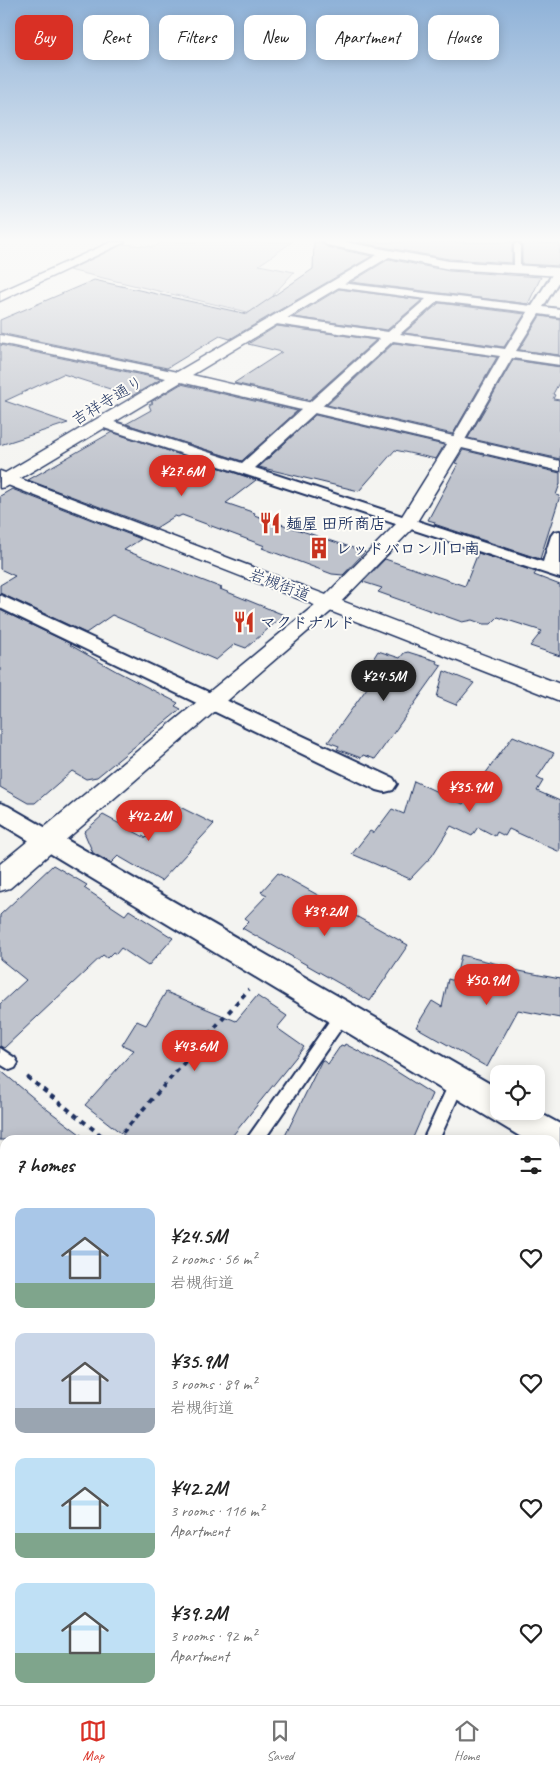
<!DOCTYPE html>
<html lang="en">
<head>
<meta charset="utf-8">
<style>
	:root { --surface:#fff; --page:#f2f2f2; --text:#222; --muted:#767676; --line:#e0e0e0; --accent:#d93025 }
	body { margin:0; font-family:Caveat,"Klee One",sans-serif; background:var(--page); color:var(--text); height:100vh; display:flex; flex-direction:column; font-size:19px; white-space:nowrap }
	* { box-sizing:border-box; margin:0 }
	p { font-size:16px; color:var(--muted) }
	.icon { flex:none; width:28px; height:28px; fill:none; stroke:currentColor; stroke-width:2; stroke-linecap:round; stroke-linejoin:round }
	.map { position:relative; flex:1; overflow:hidden }
	.sheet { position:absolute; left:0px; top:1135px; width:560px; height:570px; display:flex; flex-direction:column; background:var(--surface); border-radius:15px 15px 0 0; box-shadow:0 2px 12px #0003 }
	.sheet>* { flex:none }
	.guide { position:absolute; left:15px; top:15px; width:530px; height:45px; display:flex; gap:10px }
	.fabs { position:absolute; left:490px; top:1065px; display:grid; gap:10px }
	.fabs a { display:grid; place-items:center; width:55px; height:55px; border-radius:10px; background:var(--surface); box-shadow:0 2px 12px #0003; font-size:25px }
	.price { position:absolute; translate:-50% -42px; padding:0 11px; border-radius:18px; background:var(--accent); color:#fff; font-size:16px; line-height:32px; filter:drop-shadow(0 1px 2px #0008) }
	.price::after { content:''; position:absolute; left:50%; top:30px; width:15px; height:11px; margin-left:-8px; background:inherit; clip-path:polygon(0 0,100% 0,50% 100%) }
	.price.current { background:#222; color:#fff }
	ul { padding:0; list-style:none }
	li { display:flex; align-items:center; gap:15px; height:125px; padding:0 15px }
	li span { display:grid; place-items:center; flex:none; width:140px; height:100px; border-radius:10px; color:#555 }
	li>.icon { margin-inline-start:auto }
	span .icon { width:60px; height:60px; fill:#fffc; stroke-width:1 }
	li b { font-size:21px }
	h2 { display:flex; justify-content:space-between; align-items:center; height:60px; padding:0 15px; font-size:21px }
	.tag { padding:0 18px; border-radius:10px; background:var(--surface); box-shadow:0 2px 12px #0003; font-size:18px; line-height:45px }
	.tag.current { background:var(--accent); color:#fff }
	.tab-bar { display:flex; justify-content:space-around; align-items:center; height:70px; border-top:1px solid var(--line); background:var(--surface); font-size:14px; color:var(--muted) }
	.tab-bar a { display:grid; justify-items:center; gap:2px }
	.tab-bar .current { color:var(--accent) }
	.map>svg:first-child { display:block }
	.green { fill:#d4d6db; stroke:#78829c }
	.building { fill:#bfc3cc; stroke:#1b2f5e }
	.lines { fill:none; stroke-linecap:round; stroke-linejoin:round }
	.service-casing { stroke:#1b2f5e; stroke-width:4 }
	.minor-casing { stroke:#1b2f5e; stroke-width:4 }
	.tertiary-casing { stroke:#1b2f5e; stroke-width:3 }
	.trunk-casing { stroke:#1b2f5e; stroke-width:3 }
	.path { stroke:#1b2f5e; stroke-width:4; stroke-dasharray:5 5; stroke-linecap:butt }
	.service { fill:#fdfcf7; fill-rule:evenodd }
	.minor { fill:#fdfcf7; fill-rule:evenodd }
	.tertiary { fill:#fdfcf7; fill-rule:evenodd }
	.trunk { fill:#fdfcf7; fill-rule:evenodd }
	.labels { text-anchor:middle; stroke-width:4; stroke-linejoin:round; paint-order:stroke }
	.far-street-label { font-size:16px; fill:#1b2f5e; stroke:#fdfcf7 }
	.far-poi-label { font-size:16px; font-weight:bold; fill:#1b2f5e; stroke:#fdfcf7; text-anchor:start }
</style>
</head>
<body>
<div class="map">
<svg width="560" height="1705" viewBox="0 0 560 1705">
	<rect width="100%" height="100%" fill="#f4f4f1"/>
	<filter id="ink" filterUnits="userSpaceOnUse"><feTurbulence type="fractalNoise" baseFrequency=".02" numOctaves="2"/><feDisplacementMap in="SourceGraphic" scale="10" xChannelSelector="R" yChannelSelector="G"/><feConvolveMatrix kernelMatrix="1 2 1 2 8 2 1 2 1" color-interpolation-filters="sRGB"/></filter>
	<g filter="url(#ink)">
		<!-- green -->
		<path class="green" d="M 162,242 L 292,242 L 259,265 L 294,272 L 273,295 L 297,300 L 269,317 L 69,270 L 124,244 L 154,247 Z"/>
		<!-- building -->
		<path class="building" d="M 314,242 L 320,242 L 327,247 L 372,256 L 230,339 L 220,336 L 167,368 L 0,333 L 0,320 L 94,280 L 247,314 L 313,269 Z
			M 356,242 L 515,242 L 512,245 L 512,263 L 449,259 Z
			M 519,242 L 560,244 L 560,266 L 522,264 L 522,245 Z
			M 389,259 L 449,271 L 541,277 L 528,304 L 351,282 Z
			M 339,289 L 422,300 L 387,330 L 293,317 Z
			M 439,303 L 525,314 L 504,347 L 404,333 Z
			M 540,316 L 560,319 L 560,355 L 519,350 Z
			M 277,326 L 376,340 L 309,400 L 234,383 L 282,352 L 248,344 Z
			M 394,343 L 497,357 L 453,434 L 327,405 Z
			M 0,345 L 161,379 L 132,396 L 63,374 L 5,401 L 68,423 L 0,445 Z
			M 513,360 L 560,367 L 560,381 L 553,394 L 555,395 L 553,399 L 560,400 L 560,459 L 468,438 Z
			M 181,384 L 297,411 L 242,461 L 126,424 L 151,410 L 149,405 L 153,403 L 151,402 Z
			M 315,415 L 444,445 L 436,459 L 395,450 L 359,491 L 259,467 Z
			M 112,432 L 256,480 L 226,503 L 255,513 L 254,515 L 365,552 L 343,575 L 332,574 L 262,548 L 265,546 L 182,515 L 178,517 L 175,516 L 156,528 L 28,480 Z
			M 463,450 L 560,473 L 560,484 L 556,495 L 560,496 L 540,559 L 434,524 L 435,522 L 428,520 L 458,464 L 455,463 Z
			M 12,489 L 141,539 L 124,550 L 222,588 L 220,589 L 284,615 L 246,648 L 235,644 L 216,660 L 112,615 L 86,633 L 0,593 L 0,585 L 15,576 L 0,569 L 0,496 Z
			M 478,553 L 536,572 L 534,575 L 560,585 L 560,656 L 530,646 L 542,631 L 498,617 L 491,624 L 483,624 L 472,620 L 462,622 L 378,592 L 382,588 L 363,582 L 385,559 L 465,586 Z
			M 0,610 L 71,644 L 70,645 L 116,671 L 178,703 L 175,706 L 181,709 L 97,777 L 86,779 L 72,771 L 35,803 L 28,803 L 0,787 Z
			M 378,651 L 400,658 L 404,653 L 408,652 L 437,661 L 436,663 L 442,665 L 375,759 L 363,755 L 361,758 L 337,749 L 339,746 L 328,742 L 367,688 L 357,685 Z
			M 444,671 L 474,683 L 456,705 L 437,697 Z
			M 513,736 L 554,753 L 537,778 L 543,781 L 537,791 L 560,801 L 560,852 L 509,829 L 505,836 L 497,832 L 495,836 L 478,827 L 472,836 L 451,826 L 432,856 L 410,879 L 352,854 L 370,831 L 374,833 L 392,809 L 404,814 L 414,781 L 463,804 Z
			M 178,806 L 214,824 L 161,881 L 118,856 L 111,863 L 93,853 L 84,832 L 103,815 L 146,838 Z
			M 53,865 L 87,885 L 84,888 L 125,915 L 129,910 L 173,938 L 148,966 L 121,948 L 116,954 L 113,952 L 107,958 L 103,955 L 4,1048 L 0,1046 L 0,1004 L 26,980 L 0,959 L 0,915 Z
			M 278,873 L 408,945 L 370,1001 L 242,928 L 249,921 L 245,918 L 267,895 L 261,892 Z
			M 461,955 L 510,967 L 509,969 L 560,979 L 560,1018 L 518,1010 L 487,1067 L 416,1027 L 432,1001 L 442,1007 L 448,979 L 455,981 Z
			M 166,992 L 236,1021 L 257,996 L 287,1016 L 277,1028 L 304,1047 L 229,1140 L 130,1140 L 85,1105 L 134,1050 L 122,1045 L 137,1021 L 146,1025 Z
			M 345,1044 L 391,1068 L 432,1094 L 412,1140 L 283,1140 L 322,1060 L 328,1064 L 341,1045 L 344,1046 Z
			M 0,1070 L 48,1110 L 88,1140 L 0,1140 Z"/>
		<g class="lines">
			<!-- service casing -->
			<g class="service-casing">
				<path id="service" d="M 517,243 L 520,245 L 520,269 L 517,271 L 514,269 L 514,245 Z
					M 342,1008 L 347,1010 L 349,1015 L 347,1020 L 264,1140 L 246,1140 L 337,1010 Z
					M 0,1048 L 15,1058 L 18,1063 L 15,1068 L 10,1070 L 0,1064 Z
					M 457,1075 L 462,1077 L 465,1082 L 439,1140 L 423,1140 L 452,1077 Z
					M 221,1700 L 245,1700 L 247,1705 L 223,1705 Z"/>
			</g>
			<!-- minor casing -->
			<g class="minor-casing">
				<path id="minor" d="M 560,269 L 560,279 L 543,307 L 560,309 L 560,317 L 539,314 L 516,351 L 560,357 L 560,365 L 512,358 L 462,445 L 452,445 L 450,442 L 500,356 L 393,341 L 255,468 L 543,562 L 551,536 L 554,532 L 560,531 L 560,578 L 98,426 L 96,423 L 98,420 L 108,420 L 242,463 L 380,339 L 276,324 L 272,323 L 270,320 L 272,317 L 276,316 L 388,332 L 426,299 L 337,287 L 331,284 L 333,282 L 532,306 L 555,270 ZM 438,301 L 528,312 L 505,349 L 400,334 Z
					M 0,595 L 393,778 L 397,784 L 393,790 L 385,792 L 377,790 L 0,608 Z
					M 0,803 L 8,806 L 499,1089 L 499,1111 L 536,1111 L 560,1124 L 560,1158 L 555,1156 L 555,1140 L 526,1140 L 0,823 Z"/>
			</g>
			<!-- tertiary casing -->
			<g class="tertiary-casing">
				<path id="tertiary" d="M 111,242 L 125,242 L 0,301 L 0,292 Z
					M 322,242 L 345,242 L 449,261 L 560,268 L 560,276 L 449,269 L 389,257 L 192,375 L 560,461 L 560,471 L 462,448 L 413,528 L 336,607 L 10,888 L 0,891 L 0,864 L 322,599 L 399,521 L 447,444 L 181,382 L 6,487 L 0,488 L 0,476 L 166,378 L 0,343 L 0,335 L 177,372 L 377,255 L 327,245 Z
					M 560,1674 L 560,1705 L 533,1705 L 535,1700 L 555,1700 L 555,1676 Z"/>
			</g>
			<!-- trunk casing -->
			<g class="trunk-casing">
				<path id="trunk" d="M 0,471 L 560,684 L 560,701 L 0,482 Z"/>
			</g>
			<!-- path -->
			<path class="path" d="M 27,1077 L 107,1140
				M 116,1140 L 249,989"/>
			<!-- service -->
			<use href="#service" class="service"/>
			<!-- minor -->
			<use href="#minor" class="minor"/>
			<!-- tertiary -->
			<use href="#tertiary" class="tertiary"/>
			<!-- trunk -->
			<use href="#trunk" class="trunk"/>
		</g>
	</g>
	<!-- sky -->
	<linearGradient id="sky" x2="0" y2="1"><stop stop-color="#8fb2d8"/><stop offset="0.5" stop-color="#fafaf9"/><stop offset="1" stop-color="#fafaf9" stop-opacity="0"/></linearGradient>
	<rect width="560" height="481" fill="url(#sky)"/>
	<!-- icons -->
	<defs>
		<g id="restaurant-bare" transform="scale(1.725)"><path d="M-5-6h1v4h1v-4h1v4h1v-4h1v5L-1.5 .5V6h-2V.5L-5-1ZM5-6V6H3V1.5H1.5Q1.5-4 5-6Z" fill="#c8321e" stroke="#fdfcf7" stroke-width="2.5" paint-order="stroke"/></g>
		<g id="building-bare" transform="scale(1.725)"><path d="M-4-6H4V6H1V3H-1V6H-4ZM-2.5-4.3h1.7v1.8h-1.7ZM.8-4.3h1.7v1.8H.8ZM-2.5-1h1.7V.8h-1.7ZM.8-1h1.7V.8H.8Z" fill="#c8321e" stroke="#fdfcf7" stroke-width="2.5" paint-order="stroke"/></g>
	</defs>
	<g fill-rule="evenodd">
		<use href="#restaurant-bare" x="270" y="523"/>
		<use href="#building-bare" x="319" y="548"/>
		<use href="#restaurant-bare" x="244" y="622"/>
	</g>
	<g class="labels">
		<!-- far-street labels -->
		<g class="far-street-label">
			<text transform="translate(107 400) rotate(-31)" y="6">吉祥寺通り</text>
			<text transform="translate(280 584) rotate(21)" y="6">岩槻街道</text>
		</g>
		<!-- far-poi labels -->
		<g class="far-poi-label">
			<text x="286" y="529">麺屋 田所商店</text>
			<text x="336" y="554">レッドバロン川口南</text>
			<text x="260" y="628">マクドナルド</text>
		</g>
	</g>
</svg>
<div class="fabs">
<a><svg class="icon" aria-label="locate" viewBox="0 0 24 24"><circle cx="12" cy="12" r="6"/><path d="M12 2v4M12 18v4M2 12h4M18 12h4"/></svg></a>
</div>
<b class="price" style="left:182px;top:497px">¥27.6M</b>
<b class="price current" style="left:384px;top:702px">¥24.5M</b>
<b class="price" style="left:470px;top:813px">¥35.9M</b>
<b class="price" style="left:149px;top:842px">¥42.2M</b>
<b class="price" style="left:325px;top:937px">¥39.2M</b>
<b class="price" style="left:487px;top:1006px">¥50.9M</b>
<b class="price" style="left:195px;top:1072px">¥43.6M</b>
<div class="guide">
<a class="tag current">Buy</a>
<a class="tag">Rent</a>
<a class="tag">Filters</a>
<a class="tag">New</a>
<a class="tag">Apartment</a>
<a class="tag">House</a>
</div>
<section class="sheet">
<h2>7 homes<svg class="icon" aria-label="filters" viewBox="0 0 24 24"><path d="M4 7h16M4 17h16"/><circle cx="9" cy="7" r="2"/><circle cx="15" cy="17" r="2"/></svg></h2>
<ul>
<li><span style="background:linear-gradient(#a9c7e8 75%,#7fa58c 0)"><svg class="icon" aria-label="home" viewBox="0 0 24 24"><path d="M3 11l9-7 9 7M6 9v11h12V9"/></svg></span><div><b>¥24.5M</b><p>2 rooms · 56 m²</p><p>岩槻街道</p></div><svg class="icon" aria-label="heart" viewBox="0 0 24 24"><path d="M12 20l-8-8c-3-5 5-10 8-4 3-6 11-1 8 4z"/></svg></li>
<li><span style="background:linear-gradient(#c9d6e8 75%,#9aa5b1 0)"><svg class="icon" aria-label="home" viewBox="0 0 24 24"><path d="M3 11l9-7 9 7M6 9v11h12V9"/></svg></span><div><b>¥35.9M</b><p>3 rooms · 89 m²</p><p>岩槻街道</p></div><svg class="icon" aria-label="heart" viewBox="0 0 24 24"><path d="M12 20l-8-8c-3-5 5-10 8-4 3-6 11-1 8 4z"/></svg></li>
<li><span style="background:linear-gradient(#bfe0f5 75%,#7fa58c 0)"><svg class="icon" aria-label="home" viewBox="0 0 24 24"><path d="M3 11l9-7 9 7M6 9v11h12V9"/></svg></span><div><b>¥42.2M</b><p>3 rooms · 116 m²</p><p>Apartment</p></div><svg class="icon" aria-label="heart" viewBox="0 0 24 24"><path d="M12 20l-8-8c-3-5 5-10 8-4 3-6 11-1 8 4z"/></svg></li>
<li><span style="background:linear-gradient(#bfe0f5 70%,#7fa58c 0)"><svg class="icon" aria-label="home" viewBox="0 0 24 24"><path d="M3 11l9-7 9 7M6 9v11h12V9"/></svg></span><div><b>¥39.2M</b><p>3 rooms · 92 m²</p><p>Apartment</p></div><svg class="icon" aria-label="heart" viewBox="0 0 24 24"><path d="M12 20l-8-8c-3-5 5-10 8-4 3-6 11-1 8 4z"/></svg></li>
</ul>
</section>
</div>
<nav class="tab-bar">
<a class="current"><svg class="icon" aria-label="map" viewBox="0 0 24 24"><path d="M3 6l6-2 6 2 6-2v14l-6 2-6-2-6 2zM9 4v14M15 6v14"/></svg>Map</a>
<a><svg class="icon" aria-label="saved" viewBox="0 0 24 24"><path d="M7 4h10v16l-5-4-5 4z"/></svg>Saved</a>
<a><svg class="icon" aria-label="home" viewBox="0 0 24 24"><path d="M3 11l9-7 9 7M6 9v11h12V9"/></svg>Home</a>
</nav>
</body>
</html>
